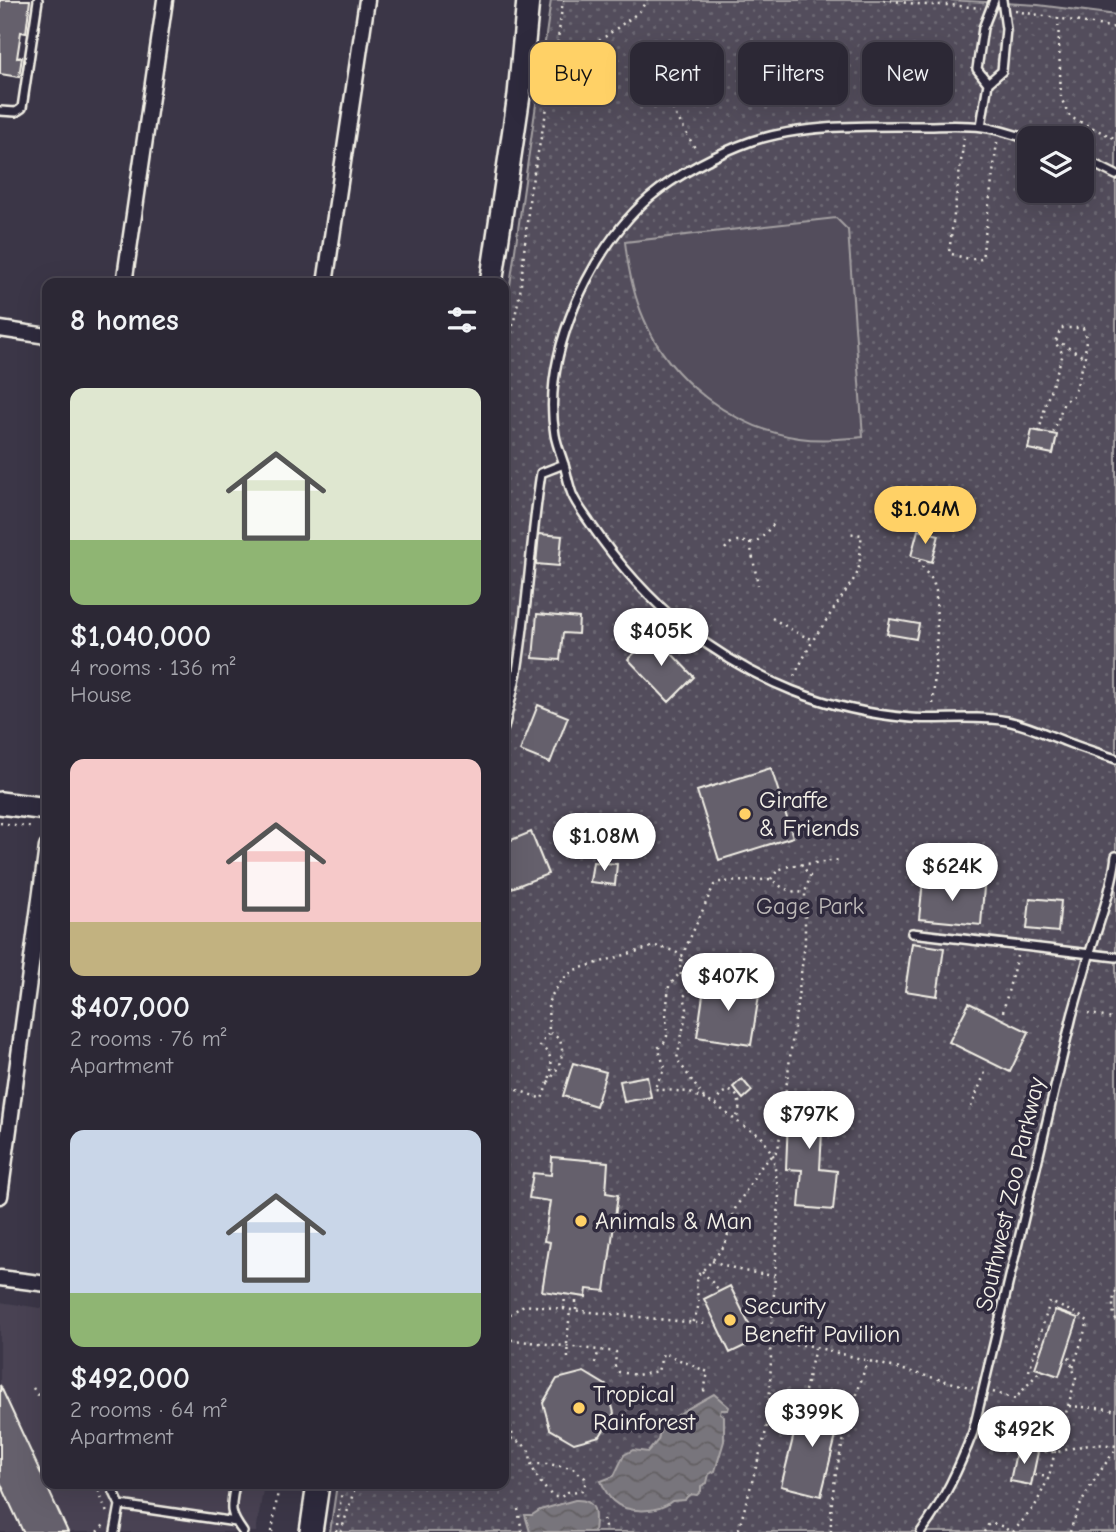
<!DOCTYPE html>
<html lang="en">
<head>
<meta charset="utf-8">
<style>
	:root { --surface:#2c2835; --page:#383441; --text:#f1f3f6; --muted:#a6a6ad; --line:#484450; --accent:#ffd166 }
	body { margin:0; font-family:"Comic Neue",sans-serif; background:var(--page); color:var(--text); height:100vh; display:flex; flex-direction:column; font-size:26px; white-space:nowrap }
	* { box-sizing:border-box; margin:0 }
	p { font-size:23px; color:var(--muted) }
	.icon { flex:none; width:38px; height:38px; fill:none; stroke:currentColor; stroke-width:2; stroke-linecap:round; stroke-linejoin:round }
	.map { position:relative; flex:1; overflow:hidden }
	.sheet { position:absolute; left:42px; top:278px; width:467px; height:1211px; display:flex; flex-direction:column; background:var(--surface); border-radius:14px; box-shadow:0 7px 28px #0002,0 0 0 2px var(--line) }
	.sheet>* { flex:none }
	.top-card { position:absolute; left:530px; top:42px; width:480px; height:63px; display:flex; gap:14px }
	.controls { position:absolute; left:1017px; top:126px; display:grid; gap:14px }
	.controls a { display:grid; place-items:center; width:77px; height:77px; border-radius:14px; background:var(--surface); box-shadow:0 7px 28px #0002,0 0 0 2px var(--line); font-size:35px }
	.price { position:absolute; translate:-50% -60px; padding:0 16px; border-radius:24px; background:#fff; color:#222; font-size:23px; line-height:46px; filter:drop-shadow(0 2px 4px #0008) }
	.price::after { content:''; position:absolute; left:50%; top:42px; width:21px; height:16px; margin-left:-10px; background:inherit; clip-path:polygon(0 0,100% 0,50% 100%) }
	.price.on { background:var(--accent); color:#111 }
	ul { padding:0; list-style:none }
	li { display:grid; align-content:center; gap:14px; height:371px; padding:0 28px }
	li span { display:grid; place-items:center; height:217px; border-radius:14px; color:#555 }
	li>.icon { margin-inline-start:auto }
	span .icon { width:126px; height:126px; fill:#fffc; stroke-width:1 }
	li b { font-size:30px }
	h2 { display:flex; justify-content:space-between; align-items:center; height:84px; padding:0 28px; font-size:30px }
	.tag { padding:0 24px; border-radius:14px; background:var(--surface); box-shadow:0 7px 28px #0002,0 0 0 2px var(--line); font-size:24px; line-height:63px }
	.tag.on { background:var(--accent); color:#111 }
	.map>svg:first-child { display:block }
	.built { fill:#484352 }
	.green { fill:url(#green-dots); stroke:#a4a0a2; stroke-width:2; fill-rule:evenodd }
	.pitch { fill:#534e5c; stroke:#a4a0a2; stroke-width:2 }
	.water { fill:url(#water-waves); stroke:#aaa6a7; stroke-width:2 }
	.building { fill:#65616c; stroke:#f4f1e8; stroke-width:2 }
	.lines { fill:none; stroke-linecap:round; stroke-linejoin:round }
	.lane-casing { stroke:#f4f1e8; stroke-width:12 }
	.street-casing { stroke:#f4f1e8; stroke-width:19 }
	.secondary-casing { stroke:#f4f1e8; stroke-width:26 }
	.path { stroke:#f4f1e8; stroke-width:2.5; stroke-dasharray:2 5; stroke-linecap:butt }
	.lane { stroke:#2f2a3d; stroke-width:7 }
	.street { stroke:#2f2a3d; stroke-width:14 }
	.secondary { stroke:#2f2a3d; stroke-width:21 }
	.poi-dot { fill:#ffd166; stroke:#2f2a3d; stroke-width:2.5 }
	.labels { text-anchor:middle; stroke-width:7; stroke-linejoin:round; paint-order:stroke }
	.poi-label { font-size:24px; fill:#f4f1e8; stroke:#2f2a3d; text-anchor:start }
	.park-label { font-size:24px; fill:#bcb8b7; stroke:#2f2a3d }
	.street-label { font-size:24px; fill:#f4f1e8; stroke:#2f2a3d }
</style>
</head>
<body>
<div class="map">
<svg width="1116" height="1532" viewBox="0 0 1116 1532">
	<defs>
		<pattern id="green-dots" width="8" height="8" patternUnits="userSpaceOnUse" patternTransform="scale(1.75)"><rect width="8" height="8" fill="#534e5c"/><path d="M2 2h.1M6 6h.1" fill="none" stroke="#6c6873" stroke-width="1.8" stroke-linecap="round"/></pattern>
		<pattern id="water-waves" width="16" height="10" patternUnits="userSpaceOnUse" patternTransform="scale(1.75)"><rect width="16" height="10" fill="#78747b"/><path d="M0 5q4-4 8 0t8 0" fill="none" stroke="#636063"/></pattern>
	</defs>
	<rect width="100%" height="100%" fill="#3b3647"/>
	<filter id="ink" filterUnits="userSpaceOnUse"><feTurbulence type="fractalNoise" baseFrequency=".0143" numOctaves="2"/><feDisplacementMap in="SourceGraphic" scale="14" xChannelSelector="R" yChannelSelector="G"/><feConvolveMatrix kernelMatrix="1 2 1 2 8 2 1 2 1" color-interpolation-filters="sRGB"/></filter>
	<g filter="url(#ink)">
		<!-- built -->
		<path class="built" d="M 0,1302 L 47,1309 L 47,1484 L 264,1484 L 256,1532 L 0,1532 Z"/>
		<!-- green -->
		<path class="green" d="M 551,0 L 949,0 L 1038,5 L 1116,15 L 1116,1532 L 330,1532 L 337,1484 L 504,1484 L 504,327 ZM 1029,138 L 1082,138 L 1082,191 L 1029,191 Z"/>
		<!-- pitch -->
		<path class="pitch" d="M 836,218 L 848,230 L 863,437 C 842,439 820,441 799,438 C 733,428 670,381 644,319 C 633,294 628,268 625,242 Z"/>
		<!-- water -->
		<path class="water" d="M 714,1394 L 729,1407 L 728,1410 L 721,1410 L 720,1413 L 724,1416 L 724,1441 L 715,1471 L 709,1474 L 707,1483 L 701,1486 L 701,1491 L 697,1495 C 692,1494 687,1495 685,1500 L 672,1501 C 659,1513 627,1514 613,1501 C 607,1496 604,1488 601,1481 L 614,1476 L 624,1455 L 633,1450 L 648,1452 L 658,1440 L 661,1427 L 685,1410 Z
			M 575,1500 C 598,1499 596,1514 594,1532 L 530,1532 L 525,1515 L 532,1515 L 540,1510 Z"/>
		<!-- building -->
		<path class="building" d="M 0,0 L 30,0 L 26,33 L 21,32 L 17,58 L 22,57 L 19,77 L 0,74 Z
			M 1032,430 L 1057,435 L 1053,454 L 1028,449 Z
			M 918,530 L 939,535 L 932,562 L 911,556 Z
			M 539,534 L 562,536 L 559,566 L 536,564 Z
			M 537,614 L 579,618 L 578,634 L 563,633 L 560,660 L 533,658 Z
			M 890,619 L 919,624 L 916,639 L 887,634 Z
			M 654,635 L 694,677 L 669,702 L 628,659 Z
			M 538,705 L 568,717 L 550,763 L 520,751 Z
			M 771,768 L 793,837 L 719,860 L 697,791 Z
			M 531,832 L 548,874 L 504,891 L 504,843 Z
			M 593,862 L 617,864 L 615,885 L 590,882 Z
			M 923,881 L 984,887 L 981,925 L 919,919 Z
			M 1030,898 L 1061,901 L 1058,932 L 1027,929 Z
			M 912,943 L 944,948 L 937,996 L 905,991 Z
			M 705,981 L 760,989 L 751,1045 L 697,1037 Z
			M 969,1003 L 1029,1032 L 1010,1072 L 949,1042 Z
			M 573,1063 L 606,1072 L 596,1106 L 563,1096 Z
			M 647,1076 L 651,1097 L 624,1102 L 620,1081 Z
			M 742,1079 L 752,1091 L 743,1099 L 733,1087 Z
			M 789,1093 L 824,1095 L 820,1169 L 837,1171 L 833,1210 L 799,1207 L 802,1170 L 786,1169 Z
			M 552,1157 L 608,1162 L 606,1193 L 618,1195 L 605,1291 L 587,1289 L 586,1297 L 542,1291 L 550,1242 L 544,1241 L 550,1201 L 529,1198 L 533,1173 L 551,1175 Z
			M 730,1286 L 757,1340 L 730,1353 L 704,1299 Z
			M 1055,1310 L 1078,1318 L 1059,1376 L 1035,1368 Z
			M 584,1372 L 607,1386 L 614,1413 L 600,1436 L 574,1443 L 550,1429 L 543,1403 L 557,1379 Z
			M 0,1385 L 68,1532 L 23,1532 L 0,1482 Z
			M 802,1402 L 842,1412 L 821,1496 L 781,1486 Z
			M 1017,1448 L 1038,1452 L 1031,1485 L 1010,1481 Z"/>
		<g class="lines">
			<!-- lane casing -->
			<g class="lane-casing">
				<path id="lane" d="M 988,83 L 977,69 L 983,28 L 994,0
					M 0,111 L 16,112 L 22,108 L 38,0
					M 981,126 L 988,83 L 1002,71 L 1006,29 L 1002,0
					M 1029,139 C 1014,135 998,129 983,127 C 963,124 941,126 921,126 C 867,126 804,124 752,141 C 720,152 676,175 650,197 C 601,239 562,316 554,381 C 552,398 552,418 555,435 C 557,446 562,457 565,468 C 567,476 569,486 572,494 C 576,504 584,514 590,523 C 617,563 649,599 686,629 C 754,681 826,711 911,718 C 943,720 975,715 1007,721 C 1027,725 1045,734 1064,741 C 1081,748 1099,753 1116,759
					M 1082,158 L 1116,175
					M 504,728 C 509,707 515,686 518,665 C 528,601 531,537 541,473 L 564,464
					M 912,933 L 1116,957
					M 110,1484 L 120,1505 L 115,1532
					M 235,1484 C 231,1507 228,1512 243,1532
					M 120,1505 L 236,1522
					M 921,1532 C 944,1501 959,1468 973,1432 L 1072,1016 C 1078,995 1084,973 1090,952 C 1100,920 1112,889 1116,856"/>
			</g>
			<!-- street casing -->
			<g class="street-casing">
				<path id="street" d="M 124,284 L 165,0
					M 325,284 L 367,0
					M 0,329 L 47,336
					M 0,1196 L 47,847
					M 0,1278 L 47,1284"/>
			</g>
			<!-- secondary casing -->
			<g class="secondary-casing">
				<path id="secondary" d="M 491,284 L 519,95 L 528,0
					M 0,803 L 47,809
					M 311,1532 L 318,1484"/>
			</g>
			<!-- path -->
			<path class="path" d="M 883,0 L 926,5 L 949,5 L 981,8
				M 1015,11 L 1116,28
				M 1058,18 L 1061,98 L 1070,117 L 1116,139
				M 661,69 L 676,78 L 675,95 L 659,105 L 644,98 L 644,78 Z
				M 554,74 L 639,12 L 647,0
				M 662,94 L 653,91 L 654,84 L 660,81 L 665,85 L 664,94 L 696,150
				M 964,138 L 949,253 C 960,257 970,260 982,259 L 997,142
				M 1056,340 L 1085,358
				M 504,367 L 520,293 L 530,192 L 553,78 L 563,0
				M 1039,432 L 1046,403 L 1063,354 L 1055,342 L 1061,328 L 1083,328 L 1086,337 L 1085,358 L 1074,395 L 1064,402 L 1053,434
				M 750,543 L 758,585
				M 725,549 C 738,533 743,547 756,541 C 766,537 768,526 777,523
				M 919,560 L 924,570 L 932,579 L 936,591 L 937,631 L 933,705
				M 772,618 L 799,634 L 812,639
				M 794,676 L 813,640 L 856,576 C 862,563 859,549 862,535 L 847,533
				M 0,823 L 30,827
				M 801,864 L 810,876 L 805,893
				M 771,879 L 778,870 L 789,866 L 840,860
				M 681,975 L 680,966 L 682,957
				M 1003,1012 L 1017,956
				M 1088,1013 L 1116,1020
				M 548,1082 C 560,1069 572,1040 549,1033
				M 504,1085 L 542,1099 C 548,1081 561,1059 540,1046 L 549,1033 L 548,1003 L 552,995 L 562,980 L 574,970 L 655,946 L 674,951 L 682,956 L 714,885 L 719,882 L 749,881 L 771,879 C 784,890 788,891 805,893 L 805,943 L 778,1150 L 759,1169 L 735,1209 L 725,1245 L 712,1261 L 699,1274 L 696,1285 L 699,1304 L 696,1314 L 692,1323
				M 704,1098 L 677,1059 L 687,1009 L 684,996 L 698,983 L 685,975 L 679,974 L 669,986 L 666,1014 L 667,1036 L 664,1043 L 658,1048 L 665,1068 L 654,1089 L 688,1092 L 716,1105 L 743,1126 L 761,1136 L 773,1155 L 779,1196 L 773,1312 L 769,1336 L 771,1358 L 769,1415 L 765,1435 L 738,1532
				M 716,1105 C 723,1078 750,1095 735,1120
				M 971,1107 L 986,1070
				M 712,1261 L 743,1271 L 774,1276
				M 702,1271 L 719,1290
				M 1116,1291 C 1112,1299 1112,1312 1116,1320
				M 564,1309 L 565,1295
				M 576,1310 L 576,1297
				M 504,1318 L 524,1305 L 706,1324
				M 504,1339 L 616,1352 L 615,1366 L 619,1372 L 637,1375 L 658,1371 L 663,1353 L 708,1372 L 703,1396
				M 795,1345 L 807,1345 L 973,1388
				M 815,1348 L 804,1395 L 851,1406
				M 568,1358 L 567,1344 L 570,1310
				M 595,1363 L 599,1350
				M 1029,1371 L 1050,1302 L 1075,1313 L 1088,1321 L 1073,1368
				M 33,1388 L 47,1408
				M 993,1392 L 1015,1399 L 1039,1372
				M 504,1406 L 513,1436
				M 1069,1406 L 1110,1409 L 1116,1412
				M 989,1412 C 998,1416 1012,1417 1019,1424 C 1030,1432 1032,1446 1045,1451 C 1057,1455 1071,1447 1083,1446 C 1094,1444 1105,1444 1116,1446
				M 769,1415 L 792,1420
				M 504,1437 C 513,1438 524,1443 529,1451 C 530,1452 531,1461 531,1463 C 535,1476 543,1488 554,1497 L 561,1497 L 568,1492 L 581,1491 L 585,1486 L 585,1478 L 573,1468 L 547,1464 L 532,1464
				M 1035,1475 L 1049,1477
				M 96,1484 L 107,1513
				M 518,1509 L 522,1532
				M 603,1519 L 605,1527 L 604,1532
				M 97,1532 L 105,1524
				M 272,1532 L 279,1484
				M 336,1532 L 343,1484
				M 341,1532 L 356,1484
				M 831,1532 C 829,1474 851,1416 867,1361
				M 984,1532 L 988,1525 L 992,1523 L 1004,1527 L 1010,1532
				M 1013,1532 L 1035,1506 L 1049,1477 L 1054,1455 L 1076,1378 L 1068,1354
				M 1070,1532 C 1079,1501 1097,1475 1116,1449"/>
			<!-- lane -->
			<use href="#lane" class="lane"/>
			<!-- street -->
			<use href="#street" class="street"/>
			<!-- secondary -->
			<use href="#secondary" class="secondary"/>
		</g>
	</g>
	<!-- markers -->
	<g class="poi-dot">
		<circle cx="745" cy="814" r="7"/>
		<circle cx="581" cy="1221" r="7"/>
		<circle cx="730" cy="1320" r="7"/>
		<circle cx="579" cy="1408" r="7"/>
	</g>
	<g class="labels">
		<!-- poi labels -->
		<g class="poi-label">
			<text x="759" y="808">Giraffe<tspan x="759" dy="28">&amp; Friends</tspan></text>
			<text x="595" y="1229">Animals &amp; Man</text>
			<text x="744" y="1314">Security<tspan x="744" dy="28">Benefit Pavilion</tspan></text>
			<text x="593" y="1402">Tropical<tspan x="593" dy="28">Rainforest</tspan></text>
		</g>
		<!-- park labels -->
		<g class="park-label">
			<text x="810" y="914">Gage Park</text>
		</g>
		<!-- street labels -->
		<g class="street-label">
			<text transform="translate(1010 1194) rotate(-77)" y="8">Southwest Zoo Parkway</text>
		</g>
	</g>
</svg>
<div class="controls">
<a><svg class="icon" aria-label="layers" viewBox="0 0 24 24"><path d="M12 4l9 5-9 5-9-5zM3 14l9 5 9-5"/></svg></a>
</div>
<b class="price on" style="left:925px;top:546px">$1.04M</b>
<b class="price" style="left:661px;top:668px">$405K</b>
<b class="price" style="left:604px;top:873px">$1.08M</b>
<b class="price" style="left:952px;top:903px">$624K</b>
<b class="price" style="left:728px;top:1013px">$407K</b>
<b class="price" style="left:809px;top:1151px">$797K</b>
<b class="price" style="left:812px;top:1449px">$399K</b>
<b class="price" style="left:1024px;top:1466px">$492K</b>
<div class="top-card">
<a class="tag on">Buy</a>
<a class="tag">Rent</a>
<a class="tag">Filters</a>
<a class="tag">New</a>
</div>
<section class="sheet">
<h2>8 homes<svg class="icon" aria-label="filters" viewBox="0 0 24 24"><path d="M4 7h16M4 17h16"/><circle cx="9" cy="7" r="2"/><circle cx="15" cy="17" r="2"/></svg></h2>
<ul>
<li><span style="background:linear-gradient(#dfe7d0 70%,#8fb573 0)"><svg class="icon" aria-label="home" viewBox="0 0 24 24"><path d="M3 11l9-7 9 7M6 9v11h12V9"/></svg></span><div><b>$1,040,000</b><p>4 rooms · 136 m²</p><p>House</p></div></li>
<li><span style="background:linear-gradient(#f6c9c9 75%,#c2b280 0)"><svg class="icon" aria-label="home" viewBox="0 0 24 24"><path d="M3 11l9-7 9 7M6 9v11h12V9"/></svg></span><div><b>$407,000</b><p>2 rooms · 76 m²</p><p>Apartment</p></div></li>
<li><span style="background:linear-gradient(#c9d6e8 75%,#8fb573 0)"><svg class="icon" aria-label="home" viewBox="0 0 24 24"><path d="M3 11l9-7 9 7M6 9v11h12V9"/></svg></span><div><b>$492,000</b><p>2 rooms · 64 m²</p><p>Apartment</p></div></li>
</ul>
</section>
</div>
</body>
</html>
